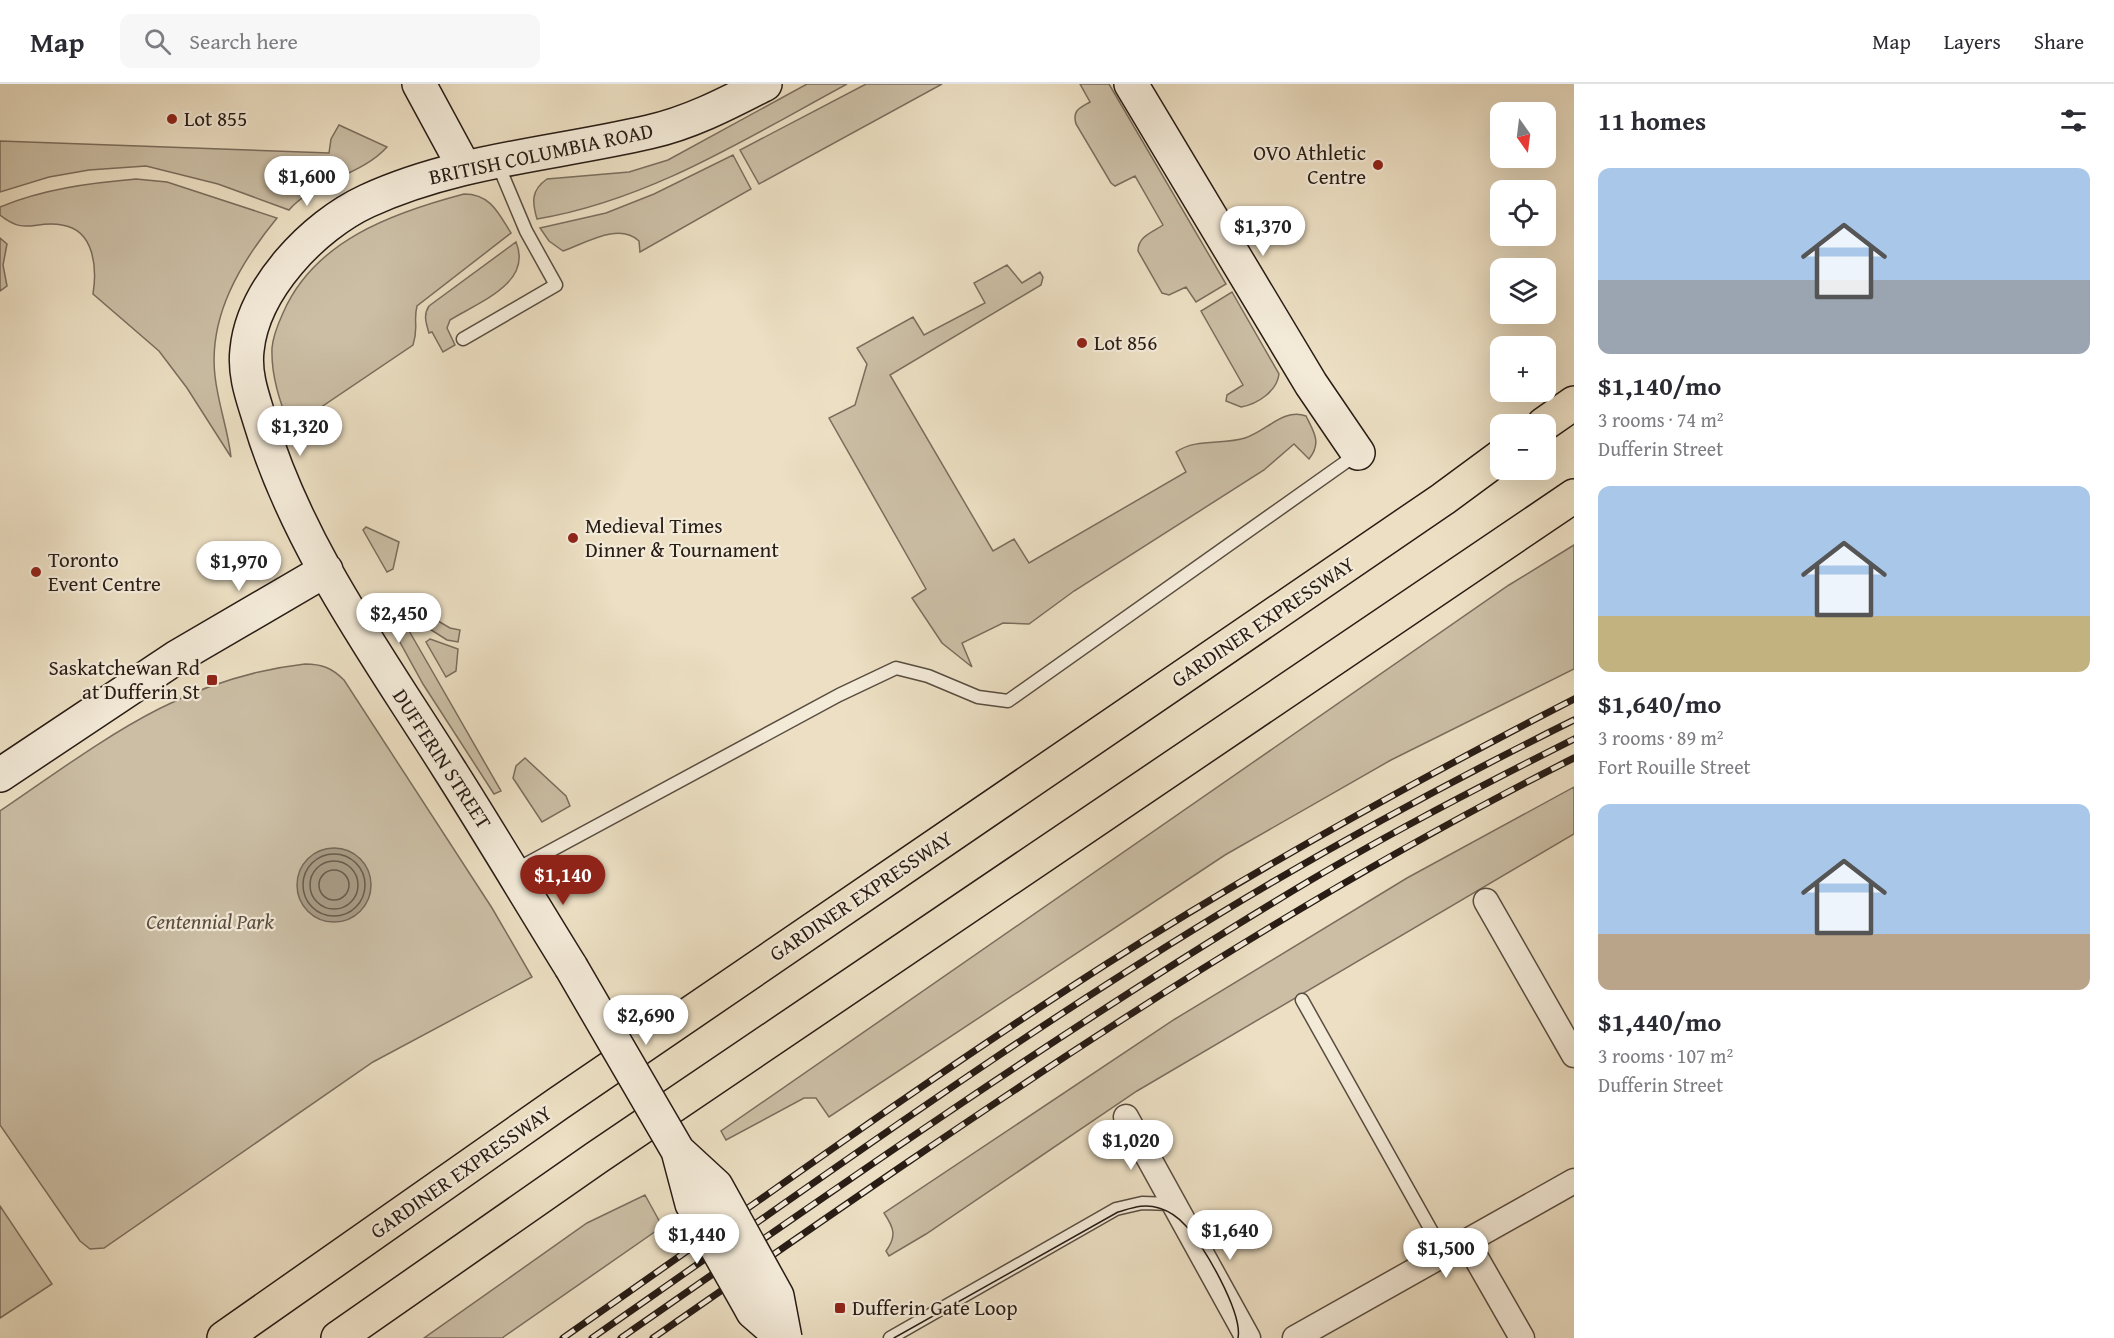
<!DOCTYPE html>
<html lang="en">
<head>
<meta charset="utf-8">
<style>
	:root { --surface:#fff; --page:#f7f7f7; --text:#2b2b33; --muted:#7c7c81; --line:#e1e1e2; --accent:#8f2418 }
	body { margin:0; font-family:"Gentium Book Plus",serif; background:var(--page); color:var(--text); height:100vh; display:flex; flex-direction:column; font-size:22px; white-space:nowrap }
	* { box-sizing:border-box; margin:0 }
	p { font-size:20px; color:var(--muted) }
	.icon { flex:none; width:33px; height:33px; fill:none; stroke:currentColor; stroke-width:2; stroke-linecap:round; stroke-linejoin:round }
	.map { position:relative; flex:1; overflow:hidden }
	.panel { display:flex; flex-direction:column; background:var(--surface); width:540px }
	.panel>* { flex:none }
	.needle { width:39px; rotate:166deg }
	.tools { position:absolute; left:1490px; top:18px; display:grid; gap:12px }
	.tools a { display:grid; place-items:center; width:66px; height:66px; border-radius:12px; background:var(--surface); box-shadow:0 6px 24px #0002; font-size:30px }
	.price { position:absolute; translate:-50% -51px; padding:0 14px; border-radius:21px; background:#fff; color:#222; font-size:20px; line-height:39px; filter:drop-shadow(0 2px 3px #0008) }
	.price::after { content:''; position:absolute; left:50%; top:36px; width:18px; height:14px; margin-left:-9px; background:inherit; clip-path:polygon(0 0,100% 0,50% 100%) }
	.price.current { background:var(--accent); color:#fff }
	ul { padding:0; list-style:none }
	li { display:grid; align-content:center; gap:12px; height:318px; padding:0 24px }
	li span { display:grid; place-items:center; height:186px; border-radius:12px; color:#555 }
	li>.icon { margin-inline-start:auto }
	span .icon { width:108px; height:108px; fill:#fffc; stroke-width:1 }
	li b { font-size:26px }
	h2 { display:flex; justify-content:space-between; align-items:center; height:72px; padding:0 24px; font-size:26px }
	header { display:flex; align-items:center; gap:36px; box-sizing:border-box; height:84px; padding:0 30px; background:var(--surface); border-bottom:2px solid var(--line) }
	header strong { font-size:28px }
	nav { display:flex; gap:33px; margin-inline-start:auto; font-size:21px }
	.search { width:420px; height:54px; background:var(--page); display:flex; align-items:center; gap:15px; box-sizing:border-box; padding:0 21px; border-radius:12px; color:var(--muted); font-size:22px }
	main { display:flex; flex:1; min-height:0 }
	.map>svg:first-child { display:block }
	.green { fill:#cbbea5; stroke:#7a6d5d; stroke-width:1.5 }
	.water { fill:#a99d88; stroke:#75695a; stroke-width:1.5 }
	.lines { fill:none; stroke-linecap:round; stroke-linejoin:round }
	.shore { stroke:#685c4e; stroke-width:1.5 }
	.lane-casing { stroke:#594d40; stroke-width:15 }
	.street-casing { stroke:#594d40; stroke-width:27 }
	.secondary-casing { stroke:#281c15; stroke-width:36 }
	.highway-casing { stroke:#281c15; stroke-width:36 }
	.lane { stroke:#f3ead8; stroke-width:12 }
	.street { stroke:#f3ead8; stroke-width:24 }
	.secondary { stroke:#f3ead8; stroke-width:33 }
	.highway { stroke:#ecdfc3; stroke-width:33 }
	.tram { stroke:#281c15; stroke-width:1.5 }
	.rail-casing { stroke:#281c15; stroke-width:7 }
	.rail { stroke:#f3ead8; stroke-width:4.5; stroke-dasharray:14; stroke-linecap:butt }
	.secondary-bridge-casing { stroke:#281c15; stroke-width:36; stroke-linecap:butt }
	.secondary-bridge { stroke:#f3ead8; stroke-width:33 }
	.poi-dot { fill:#8f2418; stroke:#f3ead8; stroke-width:2 }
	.labels { text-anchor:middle; stroke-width:4.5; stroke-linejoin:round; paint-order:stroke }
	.poi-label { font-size:21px; fill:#281c15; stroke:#f3ead8; text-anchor:start }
	.street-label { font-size:21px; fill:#281c15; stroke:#f3ead8 }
	.park-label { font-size:21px; font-style:italic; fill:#594d40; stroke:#f3ead8 }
</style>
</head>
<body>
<header>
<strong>Map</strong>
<div class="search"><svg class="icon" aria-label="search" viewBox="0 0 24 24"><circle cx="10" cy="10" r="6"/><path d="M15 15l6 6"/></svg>Search here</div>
<nav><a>Map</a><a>Layers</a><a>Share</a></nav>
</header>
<main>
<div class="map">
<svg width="1574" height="1254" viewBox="0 0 1574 1254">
	<rect width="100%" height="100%" fill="#ecdfc3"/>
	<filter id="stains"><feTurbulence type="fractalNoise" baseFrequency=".00333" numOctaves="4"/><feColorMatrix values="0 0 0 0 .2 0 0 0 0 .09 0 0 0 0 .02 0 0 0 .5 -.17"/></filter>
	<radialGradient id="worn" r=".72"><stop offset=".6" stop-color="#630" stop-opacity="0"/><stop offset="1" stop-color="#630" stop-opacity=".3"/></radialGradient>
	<!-- green -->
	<path class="green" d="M 807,0 L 847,0 C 747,54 650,116 537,135 C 532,118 531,106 547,95 L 629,88 L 668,76 Z
		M 866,0 L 942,0 L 759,100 L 740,66 Z
		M 1080,0 L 1109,0 L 1226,200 L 1196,218 L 1186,203 L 1169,211 L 1162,209 L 1138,167 C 1138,152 1153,148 1163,141 L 1135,92 L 1115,102 L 1111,99 L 1076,40 C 1072,26 1080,24 1090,18 Z
		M 339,41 L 387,63 C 361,92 315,96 289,126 L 218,100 L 146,82 L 89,86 L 49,93 L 0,108 L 0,57 L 329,69 L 331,55 Z
		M 733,71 L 751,105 L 640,168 L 639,157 C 619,138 586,159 563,167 L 549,157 L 540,144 L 606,129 L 654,110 Z
		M 136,95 L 167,98 L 277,134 C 241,178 208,232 215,292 C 218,320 228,346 231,373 L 187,304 L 159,267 L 93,210 C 97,185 95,146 62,141 C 34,136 26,152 0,131 L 0,123 C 43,105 90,99 136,95 Z
		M 464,110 C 490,110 498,128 511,149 L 417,222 C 413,238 419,243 413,261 L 290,344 C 280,318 271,292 272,264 C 273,252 278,240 283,229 C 314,157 392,129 464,110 Z
		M 0,154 L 7,160 L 3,181 L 7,202 L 0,207 Z
		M 516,158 C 533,199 479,218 450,236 L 447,244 L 455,261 L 443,268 L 432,248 L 429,249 C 426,239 423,231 429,222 Z
		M 1007,181 L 1022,199 L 1040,188 L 1043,193 L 1041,201 L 890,291 L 993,467 L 1014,455 L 1029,479 L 1186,388 L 1176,368 C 1196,354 1223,361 1245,354 C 1267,347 1283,324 1306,332 C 1314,348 1322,359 1309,375 L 1294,360 L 1264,386 L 1074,507 L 1029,540 L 1003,539 L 962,559 L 972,583 L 942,559 L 912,514 L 926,505 L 829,334 L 855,321 L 867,280 L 857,264 L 913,233 L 924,251 L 985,219 L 974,199 Z
		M 1232,208 L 1279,290 C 1277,307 1258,320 1241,323 L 1226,317 L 1227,311 L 1243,301 L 1201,227 Z
		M 366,443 L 399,458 L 393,485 L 387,488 L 363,446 Z
		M 1574,461 L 1574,585 L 1391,676 L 1225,771 L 829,1033 L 816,1014 L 804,1014 L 726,1056 L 721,1047 L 1509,501 Z
		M 433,534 L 450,544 L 460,546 L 458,558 L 447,556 L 425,542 Z
		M 408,545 L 501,707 L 494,710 L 423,600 L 396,551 Z
		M 430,555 L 458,565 L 456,587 L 446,593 L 426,558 Z
		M 305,580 C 322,580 332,584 344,596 L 492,824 L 532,893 L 373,978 L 104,1164 L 90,1165 L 80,1157 L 0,1041 L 0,727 C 100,659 180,594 305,580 Z
		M 525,674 L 566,712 L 570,722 L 542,738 L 513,694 L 516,682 Z
		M 1574,703 L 1574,750 L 1137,1007 L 926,1150 L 889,1172 L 886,1167 C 897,1152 894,1144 884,1129 L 1175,935 L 1407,794 Z
		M 645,1111 L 667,1151 L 656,1147 L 502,1254 L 424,1254 L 587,1139 Z
		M 0,1122 L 52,1200 L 0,1234 Z"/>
	<!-- water -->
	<path class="water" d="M297 801a37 37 0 1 1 74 0a37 37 0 1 1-74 0Z"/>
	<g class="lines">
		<!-- shore -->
		<path class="shore" d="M303 801a31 31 0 1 1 62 0a31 31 0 1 1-62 0Z
			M310 801a24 24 0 1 1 48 0a24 24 0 1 1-48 0Z
			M319 801a15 15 0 1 1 30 0a15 15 0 1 1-30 0Z"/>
		<!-- lane casing -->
		<g class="lane-casing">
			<path id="lane" d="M 463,255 L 556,201 L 526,147 L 497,78
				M 513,787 L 839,611 L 896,584 L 928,592 L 978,613 L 1008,617 L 1357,370
				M 1302,916 L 1445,1171
				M 890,1254 L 1116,1125 L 1142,1119 L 1173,1120"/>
		</g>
		<!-- street casing -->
		<g class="street-casing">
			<path id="street" d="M 1486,817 L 1574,971
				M 1126,1033 L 1248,1254
				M 1467,1158 L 1522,1254
				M 1295,1254 L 1574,1097"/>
		</g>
		<!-- secondary casing -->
		<g class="secondary-casing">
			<path id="secondary" d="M 419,0 L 464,83
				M 1131,0 L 1311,300 L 1358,369
				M 0,691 L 177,573 L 326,486
				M 571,883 C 530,817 491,751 449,685 C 380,575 298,464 260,337 C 253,314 244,291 247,266 C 253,205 313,142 367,117 C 456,76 554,70 649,48 C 690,39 728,19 765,0"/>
		</g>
		<!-- highway casing -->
		<g class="highway-casing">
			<path id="highway" d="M 1544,340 L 1574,319
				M 224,1254 L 559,1019 L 1443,415 L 1500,373
				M 338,1254 L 596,1074 L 1574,412"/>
		</g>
		<!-- lane -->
		<use href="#lane" class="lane"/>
		<!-- street -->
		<use href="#street" class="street"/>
		<!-- secondary -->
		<use href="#secondary" class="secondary"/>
		<!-- highway -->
		<use href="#highway" class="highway"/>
		<!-- tram -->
		<path class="tram" d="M 894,1254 L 1118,1128 C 1132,1124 1144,1119 1159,1124 C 1169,1127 1179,1134 1186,1142 C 1203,1160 1243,1229 1238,1254"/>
		<!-- rail casing -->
		<g class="rail-casing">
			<path id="rail" d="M 563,1254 C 744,1128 922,998 1108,879 C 1259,783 1415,697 1574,615
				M 592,1254 C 815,1099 1036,937 1271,799 C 1370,741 1471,687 1574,636
				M 621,1254 C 836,1104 1052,953 1276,817 C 1372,758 1473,706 1574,655
				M 653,1254 C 953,1046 1248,838 1574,674"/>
		</g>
		<!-- rail -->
		<use href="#rail" class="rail"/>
		<!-- secondary-bridge casing -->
		<g class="secondary-bridge-casing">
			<path id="secondary-bridge" d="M 571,883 L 678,1067 L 692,1120 L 748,1219 L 753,1228 L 783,1254
				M 678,1067 L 716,1102 L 777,1212 L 785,1254"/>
		</g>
		<!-- secondary-bridge -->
		<use href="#secondary-bridge" class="secondary-bridge"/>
	</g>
	<!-- markers -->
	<g class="poi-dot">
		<circle cx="172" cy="35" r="6"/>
		<circle cx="1378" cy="81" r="6"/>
		<circle cx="1082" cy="259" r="6"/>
		<circle cx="573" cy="454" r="6"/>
		<circle cx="36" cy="488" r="6"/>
		<rect x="206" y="590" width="12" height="12" rx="3"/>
		<rect x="834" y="1218" width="12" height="12" rx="3"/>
	</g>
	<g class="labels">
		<!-- poi labels -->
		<g class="poi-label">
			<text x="184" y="42">Lot 855</text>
			<text x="1366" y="76" text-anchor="end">OVO Athletic<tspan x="1366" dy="24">Centre</tspan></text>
			<text x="1094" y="266">Lot 856</text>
			<text x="585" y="449">Medieval Times<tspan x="585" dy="24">Dinner &amp; Tournament</tspan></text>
			<text x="48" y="483">Toronto<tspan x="48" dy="24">Event Centre</tspan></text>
			<text x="200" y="591" text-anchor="end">Saskatchewan Rd<tspan x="200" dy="24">at Dufferin St</tspan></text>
			<text x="852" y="1231">Dufferin Gate Loop</text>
		</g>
		<!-- street labels -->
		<g class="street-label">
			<text transform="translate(541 70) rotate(-12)" y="7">BRITISH COLUMBIA ROAD</text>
			<text transform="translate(1263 538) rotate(-34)" y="7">GARDINER EXPRESSWAY</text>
			<text transform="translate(442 675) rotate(57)" y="7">DUFFERIN STREET</text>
			<text transform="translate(861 812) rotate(-34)" y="7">GARDINER EXPRESSWAY</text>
			<text transform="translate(461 1088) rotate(-35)" y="7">GARDINER EXPRESSWAY</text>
		</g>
		<!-- park labels -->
		<g class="park-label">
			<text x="210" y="845">Centennial Park</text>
		</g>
	</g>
	<rect width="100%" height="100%" filter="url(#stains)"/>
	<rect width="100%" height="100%" fill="url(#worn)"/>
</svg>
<div class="tools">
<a><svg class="needle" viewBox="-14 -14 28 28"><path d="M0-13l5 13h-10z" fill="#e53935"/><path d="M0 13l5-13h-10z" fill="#7c7c81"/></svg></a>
<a><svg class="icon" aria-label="locate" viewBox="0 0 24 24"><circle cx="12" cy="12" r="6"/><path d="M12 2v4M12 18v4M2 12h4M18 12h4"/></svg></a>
<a><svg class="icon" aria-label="layers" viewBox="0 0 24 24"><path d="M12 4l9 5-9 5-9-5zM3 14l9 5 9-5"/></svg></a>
<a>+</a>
<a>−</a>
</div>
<b class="price" style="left:307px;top:123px">$1,600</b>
<b class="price" style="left:1263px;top:173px">$1,370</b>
<b class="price" style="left:300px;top:373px">$1,320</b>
<b class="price" style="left:239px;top:508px">$1,970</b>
<b class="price" style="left:399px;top:560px">$2,450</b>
<b class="price current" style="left:563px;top:822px">$1,140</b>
<b class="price" style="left:646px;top:962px">$2,690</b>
<b class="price" style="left:1131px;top:1087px">$1,020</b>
<b class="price" style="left:1230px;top:1177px">$1,640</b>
<b class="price" style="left:697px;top:1181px">$1,440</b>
<b class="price" style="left:1446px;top:1195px">$1,500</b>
</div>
<section class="panel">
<h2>11 homes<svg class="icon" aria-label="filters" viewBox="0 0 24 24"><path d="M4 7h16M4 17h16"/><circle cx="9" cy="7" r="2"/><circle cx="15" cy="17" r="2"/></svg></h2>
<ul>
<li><span style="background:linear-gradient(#a9c7e8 60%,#9aa5b1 0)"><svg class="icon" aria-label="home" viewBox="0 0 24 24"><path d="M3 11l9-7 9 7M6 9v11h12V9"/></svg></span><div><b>$1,140/mo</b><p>3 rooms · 74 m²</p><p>Dufferin Street</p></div></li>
<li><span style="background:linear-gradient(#a9c7e8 70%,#c2b280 0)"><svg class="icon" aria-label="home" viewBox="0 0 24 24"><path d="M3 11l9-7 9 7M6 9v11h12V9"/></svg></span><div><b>$1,640/mo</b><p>3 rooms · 89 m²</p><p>Fort Rouille Street</p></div></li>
<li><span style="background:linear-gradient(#a9c7e8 70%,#b9a48a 0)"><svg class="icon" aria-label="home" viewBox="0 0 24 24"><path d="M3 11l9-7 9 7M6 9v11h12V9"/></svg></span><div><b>$1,440/mo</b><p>3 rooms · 107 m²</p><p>Dufferin Street</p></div></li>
</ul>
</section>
</main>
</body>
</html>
